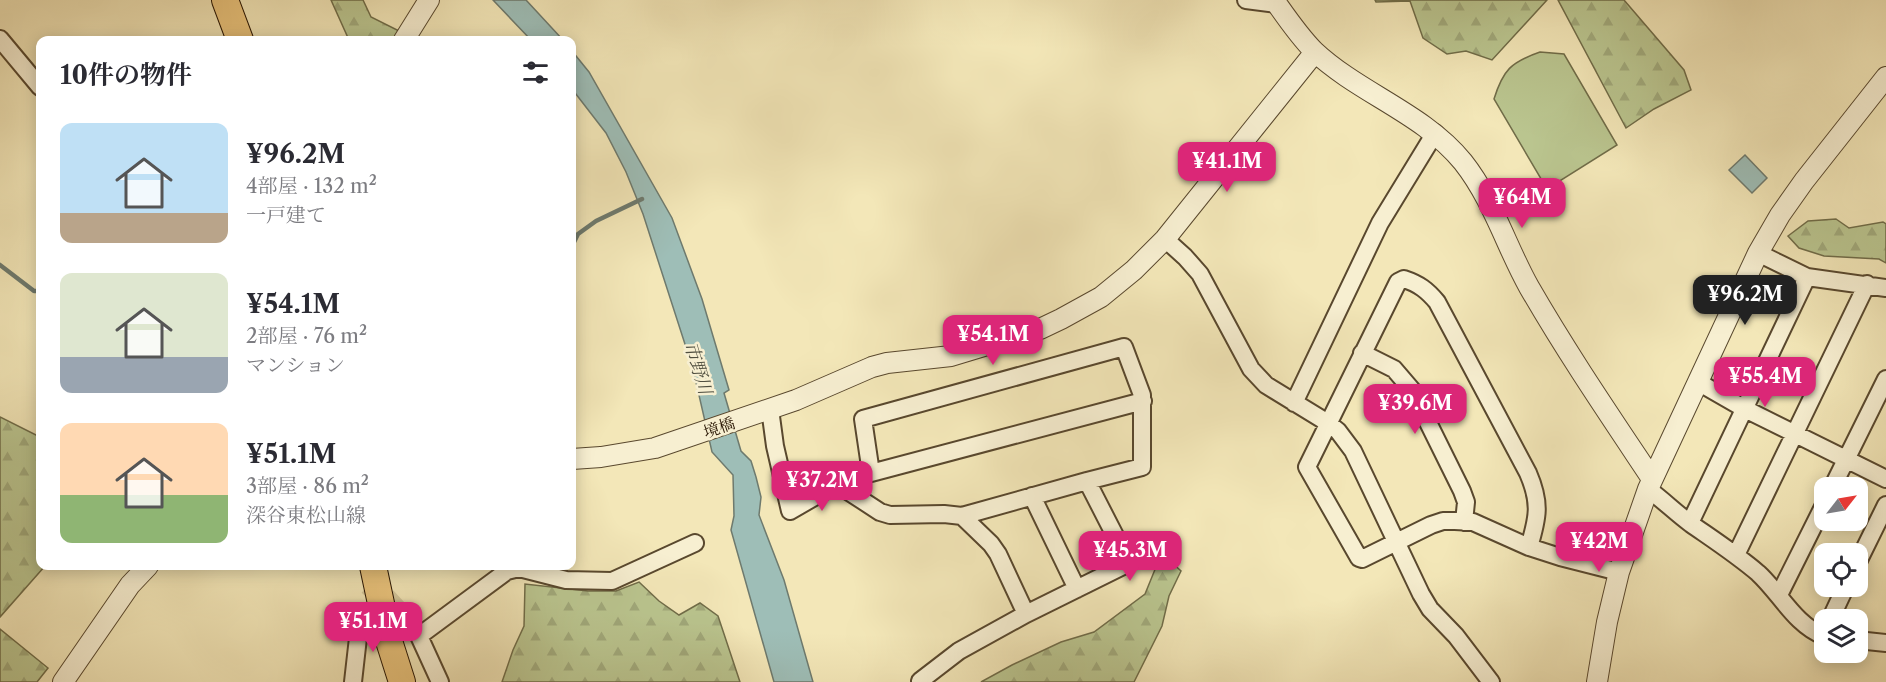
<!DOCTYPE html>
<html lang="ja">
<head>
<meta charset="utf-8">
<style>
	:root { --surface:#fff; --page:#f2f2f3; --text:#2b2b33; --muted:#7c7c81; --accent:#db2777 }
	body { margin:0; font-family:"Libre Caslon Text","Noto Serif JP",serif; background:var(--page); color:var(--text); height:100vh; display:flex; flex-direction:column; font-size:22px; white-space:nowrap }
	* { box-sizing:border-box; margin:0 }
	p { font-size:20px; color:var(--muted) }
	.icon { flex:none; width:33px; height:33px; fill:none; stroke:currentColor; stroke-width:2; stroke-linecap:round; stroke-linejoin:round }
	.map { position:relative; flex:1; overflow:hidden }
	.panel { position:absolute; left:36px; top:36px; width:540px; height:534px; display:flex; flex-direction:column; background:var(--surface); border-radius:12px; box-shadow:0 3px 15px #0003 }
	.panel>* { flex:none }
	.needle { width:39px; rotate:59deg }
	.buttons { position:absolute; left:1814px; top:477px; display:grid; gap:12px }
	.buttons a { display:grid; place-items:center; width:54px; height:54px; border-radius:12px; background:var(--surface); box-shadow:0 3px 15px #0003; font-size:30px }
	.price { position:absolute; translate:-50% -51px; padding:0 14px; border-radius:12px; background:var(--accent); color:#fff; font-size:20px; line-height:39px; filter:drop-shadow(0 2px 3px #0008) }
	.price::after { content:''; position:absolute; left:50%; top:36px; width:18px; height:14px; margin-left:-9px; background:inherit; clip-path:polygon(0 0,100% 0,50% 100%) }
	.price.current { background:#222; color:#fff }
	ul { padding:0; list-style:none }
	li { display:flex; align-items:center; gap:18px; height:150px; padding:0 24px }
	li span { display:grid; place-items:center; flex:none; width:168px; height:120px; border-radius:12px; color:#555 }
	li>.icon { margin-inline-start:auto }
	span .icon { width:72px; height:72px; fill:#fffc; stroke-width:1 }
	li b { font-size:26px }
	h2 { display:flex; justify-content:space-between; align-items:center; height:72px; padding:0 24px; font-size:26px }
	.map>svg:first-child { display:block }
	.green { fill:#bac58f; stroke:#706c48; stroke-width:1.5 }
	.forest { fill:url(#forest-firs); stroke:#706c48; stroke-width:1.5 }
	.water { fill:#9ebeb7; stroke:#6e7a6e; stroke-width:1.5 }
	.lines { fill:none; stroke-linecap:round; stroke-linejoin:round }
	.stream { stroke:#6e7a6e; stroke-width:4.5 }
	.minor-tunnel { stroke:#d4c79c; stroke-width:16; stroke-dasharray:16 8; stroke-linecap:butt }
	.minor-casing { stroke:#59482e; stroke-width:20 }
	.tertiary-casing { stroke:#59482e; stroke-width:22 }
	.primary-casing { stroke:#261300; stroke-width:28 }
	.minor { stroke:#f7efd1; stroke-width:16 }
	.tertiary { stroke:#f7efd1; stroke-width:20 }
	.primary { stroke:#eac47c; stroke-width:26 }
	.labels { text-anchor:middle; stroke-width:5; stroke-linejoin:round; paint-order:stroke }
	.street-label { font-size:16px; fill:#261300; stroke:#f7efd1 }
	.water-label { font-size:18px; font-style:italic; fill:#504f40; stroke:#f7efd1 }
</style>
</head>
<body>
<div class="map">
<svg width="1886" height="682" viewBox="0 0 1886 682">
	<defs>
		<pattern id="forest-firs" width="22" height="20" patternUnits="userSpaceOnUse" patternTransform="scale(1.5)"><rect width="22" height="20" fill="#bac58f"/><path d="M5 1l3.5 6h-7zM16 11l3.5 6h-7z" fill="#a0a87a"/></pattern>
	</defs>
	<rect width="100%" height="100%" fill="#f3e7b8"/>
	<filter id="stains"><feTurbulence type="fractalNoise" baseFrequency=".00333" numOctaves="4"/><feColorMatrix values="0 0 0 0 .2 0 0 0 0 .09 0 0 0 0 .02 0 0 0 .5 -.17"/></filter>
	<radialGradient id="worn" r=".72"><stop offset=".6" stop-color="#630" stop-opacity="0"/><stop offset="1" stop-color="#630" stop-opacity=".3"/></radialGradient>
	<!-- green -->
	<path class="green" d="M 1540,52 L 1564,54 L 1617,145 L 1547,189 L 1494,99 C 1503,70 1511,62 1540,52 Z"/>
	<!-- forest -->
	<path class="forest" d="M 331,0 L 363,0 L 371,17 L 417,40 L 349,40 Z
		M 1375,0 L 1547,0 L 1492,60 L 1466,51 L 1447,54 L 1423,38 L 1410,1 L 1376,2 Z
		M 1558,0 L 1624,0 L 1684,70 L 1691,90 L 1654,109 L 1626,128 Z
		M 1836,219 L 1849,228 L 1883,222 L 1886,224 L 1886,263 L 1879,259 L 1824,256 L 1799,248 L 1788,236 L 1808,221 Z
		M 0,417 L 40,437 L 40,566 L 45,566 L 0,617 Z
		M 1169,560 L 1181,571 L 1169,596 L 1162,626 L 1134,682 L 981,682 L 1012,665 L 1061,642 L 1094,632 L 1145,594 L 1156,567 Z
		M 639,582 L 659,601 L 679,615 L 700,603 L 718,616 L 740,682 L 502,682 L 513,650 L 524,626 L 525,584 L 588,591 L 616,591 Z
		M 0,629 L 48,668 L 37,682 L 0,682 Z"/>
	<!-- water -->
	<path class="water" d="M 493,0 L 526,0 L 563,40 L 531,40 Z
		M 572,51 L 589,72 L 672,218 L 702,299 L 729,390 L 724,393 L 741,451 L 751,461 L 756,477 L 761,497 L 759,515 L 784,580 L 813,682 L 774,682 L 731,530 L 734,516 L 733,475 L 712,452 L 693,369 L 643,214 L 626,172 L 606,133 L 572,89 Z
		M 1745,155 L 1767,178 L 1752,193 L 1729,170 Z"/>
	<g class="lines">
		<!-- stream -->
		<path class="stream" d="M 572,246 L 578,234 L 596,221 L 642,199
			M 0,265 L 34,291 L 40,291"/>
		<!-- minor-tunnel -->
		<path class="minor-tunnel" d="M 360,620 L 363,603 L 372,593 L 384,592 L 408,618"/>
		<!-- minor casing -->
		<g class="minor-casing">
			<path id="minor" d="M 1246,0 L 1277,4
				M 0,39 L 40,87
				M 1165,239 L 1185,257 L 1200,274 L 1251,369 L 1266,385 L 1328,423 L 1338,431 L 1353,451 L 1421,594 L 1430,609 L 1456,636 L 1491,682
				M 1758,253 L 1807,277 L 1886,288
				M 1362,353 L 1394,369 L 1412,390 L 1462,491 L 1466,502 L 1464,522
				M 1698,382 L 1745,409 L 1886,479
				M 1294,403 L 1380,223 L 1435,133
				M 770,409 L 775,446 L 790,511 L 837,484
				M 871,473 L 863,419 L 1124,347 L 1142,395 L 1142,467 L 1087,481 L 1129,563 L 1026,614 L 959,651 L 920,681
				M 1832,488 L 1886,379
				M 1648,489 C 1663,500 1676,513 1691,524 C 1714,540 1737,555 1758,573 C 1780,593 1795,625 1824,636
				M 1032,496 L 1077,589
				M 962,516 L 1087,481
				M 1690,523 L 1807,277
				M 1529,547 C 1538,517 1541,503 1528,473 L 1437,302 C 1427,290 1419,284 1404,279 L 1398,282 L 1307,467 L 1359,558 L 1362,559 L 1431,525 L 1443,521 L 1455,521 L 1473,522 L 1529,547 L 1560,557 L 1619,572
				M 1736,555 L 1867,284
				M 1857,564 L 1886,505
				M 1779,595 L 1824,505
				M 1026,614 L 998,554 L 991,544 L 962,516 L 944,514 L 890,515 L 880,512 L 837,484 L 871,473 L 1143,401
				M 408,618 L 419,636
				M 1830,620 L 1846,586
				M 1857,640 L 1886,643
				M 353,682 L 360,620
				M 440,682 L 419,636 L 507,571 L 519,568 L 566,580 L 612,581 L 695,543"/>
		</g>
		<!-- tertiary casing -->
		<g class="tertiary-casing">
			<path id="tertiary" d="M 1276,0 L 1277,4 C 1289,21 1300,37 1314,51 C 1360,94 1423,113 1463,162 C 1493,200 1506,246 1529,287 C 1567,353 1610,416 1652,479
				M 404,40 L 429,0
				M 572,459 L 601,457 L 655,448 L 796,400 L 872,367 L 887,363 L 951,356 L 1040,329 L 1061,319 L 1101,297 L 1134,270 L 1165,239 L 1315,52
				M 63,682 L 130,585 L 148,566
				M 1597,682 L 1607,622 L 1619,572 L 1648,489 L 1758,253 L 1780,215 L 1804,181 L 1886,77"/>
		</g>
		<!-- primary casing -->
		<g class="primary-casing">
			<path id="primary" d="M 225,0 L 240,40
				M 373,566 L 389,641 L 402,682"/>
		</g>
		<!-- minor -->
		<use href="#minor" class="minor"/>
		<!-- tertiary -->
		<use href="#tertiary" class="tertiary"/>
		<!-- primary -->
		<use href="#primary" class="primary"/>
	</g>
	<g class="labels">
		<!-- street labels -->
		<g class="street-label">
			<text transform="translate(719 427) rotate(-19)" y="6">境橋</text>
		</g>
		<!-- water labels -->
		<g class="water-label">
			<text transform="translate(698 368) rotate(73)" y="6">市野川</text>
		</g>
	</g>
	<rect width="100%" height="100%" filter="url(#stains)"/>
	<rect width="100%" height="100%" fill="url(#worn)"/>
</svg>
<div class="buttons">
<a><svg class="needle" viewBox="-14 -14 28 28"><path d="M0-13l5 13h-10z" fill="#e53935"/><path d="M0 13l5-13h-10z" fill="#7c7c81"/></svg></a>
<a><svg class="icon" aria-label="locate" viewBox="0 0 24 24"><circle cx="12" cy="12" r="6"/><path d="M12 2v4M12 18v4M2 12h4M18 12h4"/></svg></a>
<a><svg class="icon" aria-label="layers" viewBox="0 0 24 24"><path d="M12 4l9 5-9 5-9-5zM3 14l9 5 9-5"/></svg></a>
</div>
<b class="price" style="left:1227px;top:193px">¥41.1M</b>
<b class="price" style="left:1522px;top:229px">¥64M</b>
<b class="price current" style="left:1745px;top:326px">¥96.2M</b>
<b class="price" style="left:993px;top:366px">¥54.1M</b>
<b class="price" style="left:1765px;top:408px">¥55.4M</b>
<b class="price" style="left:1415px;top:435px">¥39.6M</b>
<b class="price" style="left:822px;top:512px">¥37.2M</b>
<b class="price" style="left:1599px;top:573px">¥42M</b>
<b class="price" style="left:1130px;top:582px">¥45.3M</b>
<b class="price" style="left:373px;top:653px">¥51.1M</b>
<section class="panel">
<h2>10件の物件<svg class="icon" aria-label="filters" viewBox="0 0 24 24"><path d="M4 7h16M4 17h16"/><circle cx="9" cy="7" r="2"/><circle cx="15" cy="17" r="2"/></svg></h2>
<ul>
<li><span style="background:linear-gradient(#bfe0f5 75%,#b9a48a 0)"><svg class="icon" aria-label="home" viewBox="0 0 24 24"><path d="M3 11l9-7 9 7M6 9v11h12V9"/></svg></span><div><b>¥96.2M</b><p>4部屋 · 132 m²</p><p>一戸建て</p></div></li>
<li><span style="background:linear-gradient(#dfe7d0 70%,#9aa5b1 0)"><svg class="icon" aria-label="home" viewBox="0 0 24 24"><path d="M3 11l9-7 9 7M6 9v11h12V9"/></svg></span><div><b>¥54.1M</b><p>2部屋 · 76 m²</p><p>マンション</p></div></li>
<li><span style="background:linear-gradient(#ffd9b3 60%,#8fb573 0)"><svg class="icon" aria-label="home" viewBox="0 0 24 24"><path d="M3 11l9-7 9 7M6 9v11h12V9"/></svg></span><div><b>¥51.1M</b><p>3部屋 · 86 m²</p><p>深谷東松山線</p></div></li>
</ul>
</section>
</div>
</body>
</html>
